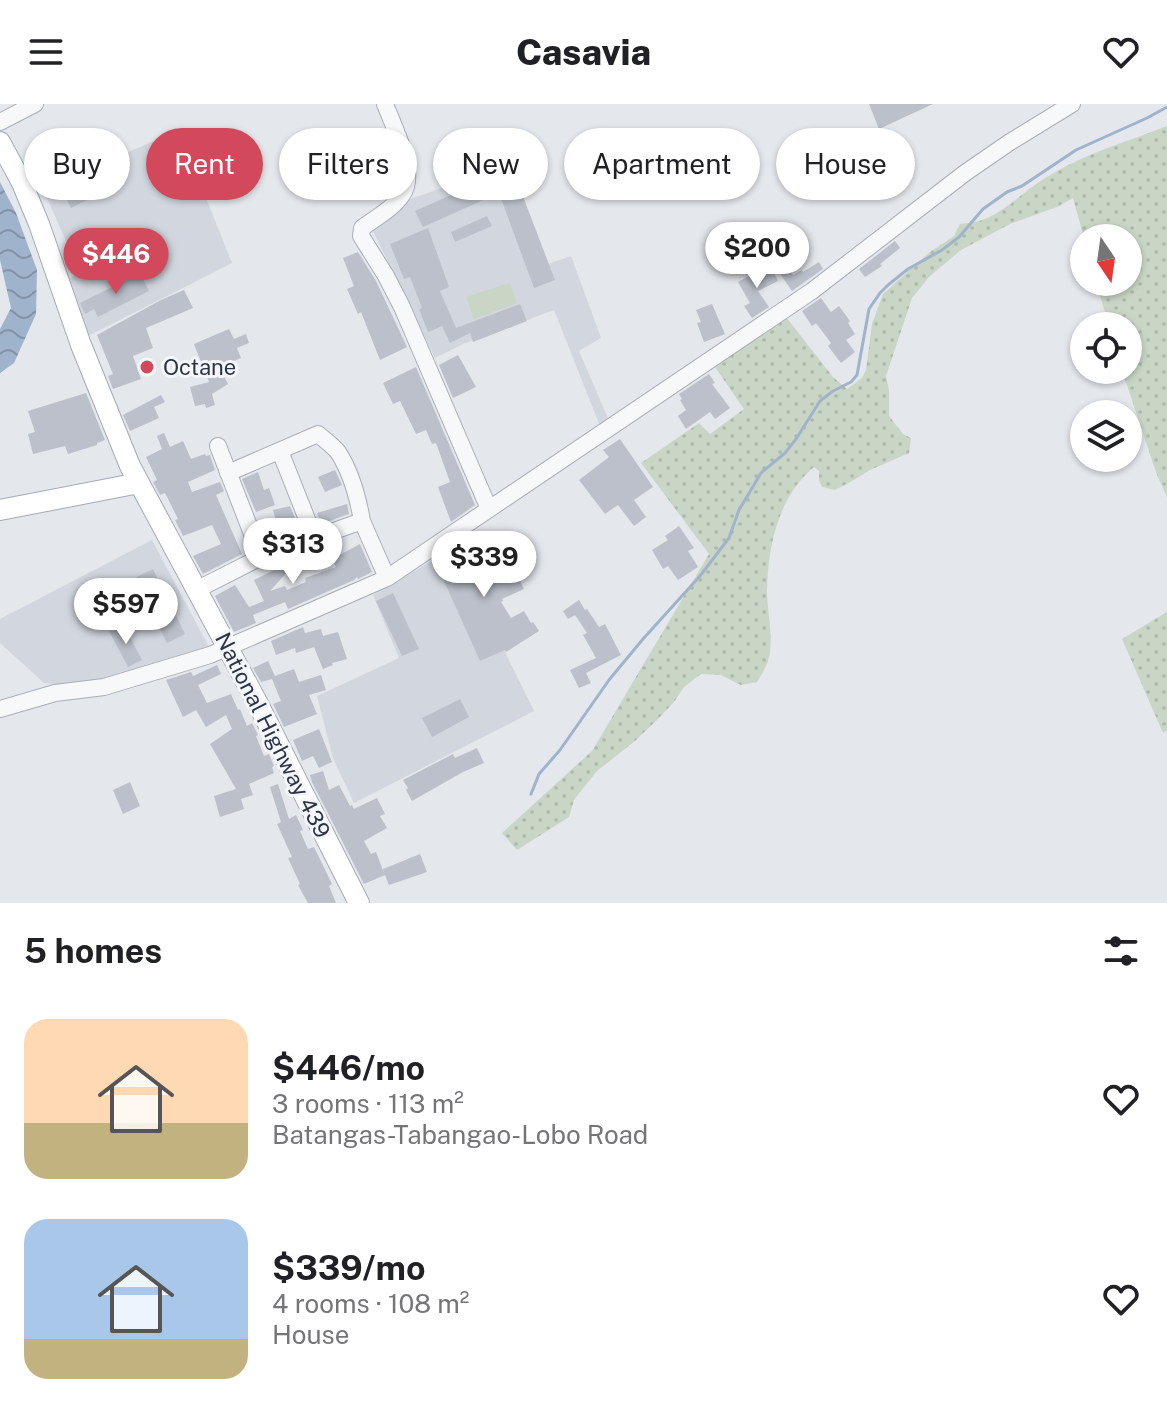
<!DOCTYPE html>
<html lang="en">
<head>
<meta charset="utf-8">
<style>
	:root { --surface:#fff; --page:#f6f6f6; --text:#202124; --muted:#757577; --accent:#d1495b }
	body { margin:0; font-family:"Public Sans",sans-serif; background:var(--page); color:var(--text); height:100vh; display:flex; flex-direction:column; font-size:30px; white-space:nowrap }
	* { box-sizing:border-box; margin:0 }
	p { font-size:26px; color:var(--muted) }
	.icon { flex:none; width:44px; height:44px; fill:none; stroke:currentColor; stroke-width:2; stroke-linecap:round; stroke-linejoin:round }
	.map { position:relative; height:799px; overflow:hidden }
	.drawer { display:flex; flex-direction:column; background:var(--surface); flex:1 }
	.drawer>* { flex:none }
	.hud { position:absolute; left:24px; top:24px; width:1120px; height:72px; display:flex; gap:16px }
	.needle { width:52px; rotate:167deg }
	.fabs { position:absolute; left:1070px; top:120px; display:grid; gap:16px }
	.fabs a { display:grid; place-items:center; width:72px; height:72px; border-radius:50%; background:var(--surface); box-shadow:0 2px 6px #0004; font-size:40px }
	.price { position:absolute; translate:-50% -68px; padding:0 18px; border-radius:28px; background:#fff; color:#222; font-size:26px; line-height:52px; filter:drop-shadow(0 2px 4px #0008) }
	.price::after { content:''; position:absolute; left:50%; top:48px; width:24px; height:18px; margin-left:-12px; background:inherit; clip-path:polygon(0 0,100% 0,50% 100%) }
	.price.selected { background:var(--accent); color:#fff }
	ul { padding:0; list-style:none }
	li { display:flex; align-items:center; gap:24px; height:200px; padding:0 24px }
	li span { display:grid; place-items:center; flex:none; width:224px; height:160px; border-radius:24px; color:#555 }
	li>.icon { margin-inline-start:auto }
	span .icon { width:96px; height:96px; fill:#fffc; stroke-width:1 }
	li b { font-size:34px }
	h2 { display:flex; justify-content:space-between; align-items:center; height:96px; padding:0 24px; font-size:34px }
	.chip { padding:0 28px; border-radius:36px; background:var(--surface); box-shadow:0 2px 6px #0004; font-size:28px; line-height:72px }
	.chip.selected { background:var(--accent); color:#fff }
	header { display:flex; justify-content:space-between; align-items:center; height:104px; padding:0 24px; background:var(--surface); font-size:36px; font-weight:800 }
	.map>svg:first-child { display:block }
	.built { fill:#d2d6de }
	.grass { fill:url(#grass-dots) }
	.pitch { fill:#c9d6c5 }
	.water { fill:url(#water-waves) }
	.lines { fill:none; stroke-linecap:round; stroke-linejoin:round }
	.stream { stroke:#9fb4cc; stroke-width:3 }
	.building { fill:#bbc0ca }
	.minor-casing { stroke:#a9aeb7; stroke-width:18 }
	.major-casing { stroke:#a3abb8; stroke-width:22 }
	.minor { stroke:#f7f8fa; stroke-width:16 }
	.major { stroke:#fff; stroke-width:20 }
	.poi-dot { fill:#d1495b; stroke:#f4f6f9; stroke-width:3 }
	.labels { text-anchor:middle; stroke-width:6; stroke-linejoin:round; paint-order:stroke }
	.poi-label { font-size:22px; fill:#2b3445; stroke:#f4f6f9; text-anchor:start }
	.street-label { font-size:22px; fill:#2b3445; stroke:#f4f6f9 }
</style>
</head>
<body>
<header><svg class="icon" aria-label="menu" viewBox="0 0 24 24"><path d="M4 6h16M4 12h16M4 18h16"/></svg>Casavia<svg class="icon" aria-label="heart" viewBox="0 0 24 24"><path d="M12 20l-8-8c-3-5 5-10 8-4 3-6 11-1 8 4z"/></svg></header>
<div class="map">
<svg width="1167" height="799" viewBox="0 0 1167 799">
	<defs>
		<pattern id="grass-dots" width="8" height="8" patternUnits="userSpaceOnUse" patternTransform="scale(2)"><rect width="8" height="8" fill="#c9d6c5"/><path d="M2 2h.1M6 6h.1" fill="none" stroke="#adb8ab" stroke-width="1.8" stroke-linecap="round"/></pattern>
		<pattern id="water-waves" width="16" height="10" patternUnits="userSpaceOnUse" patternTransform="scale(2)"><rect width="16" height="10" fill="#9fb4cc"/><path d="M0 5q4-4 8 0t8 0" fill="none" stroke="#8293a7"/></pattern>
	</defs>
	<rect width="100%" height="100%" fill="#e4e7ec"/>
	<!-- built -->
	<path class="built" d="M 179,26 L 232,159 L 88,232 L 67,176 L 80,169 L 43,85 Z
		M 510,60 L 545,161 L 571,152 L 601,234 L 579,247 L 610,319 L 600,322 L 554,206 L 463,240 L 435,254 L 365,111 Z
		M 152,436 L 210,545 L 112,575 L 66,581 L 44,579 L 0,539 L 0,515 Z
		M 454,444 L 534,607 L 354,699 L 333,654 L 317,592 L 399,554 L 373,491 Z"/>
	<!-- grass -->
	<path class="grass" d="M 1167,22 L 1167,393 L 1157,371 L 1122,266 L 1128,266 L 1128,222 L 1109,222 L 1096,178 L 1128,178 L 1128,134 L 1084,134 L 1073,94 L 1057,103 L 1010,120 L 961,146 L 929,173 L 912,194 L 886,272 L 889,286 L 889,312 L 903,330 L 911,334 L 909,349 L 870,366 L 852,377 L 835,386 L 822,383 L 819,376 L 819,367 L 814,363 C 778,393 768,442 767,487 C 767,510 776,541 766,562 C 764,567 760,573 757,578 L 741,581 L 721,571 L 701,570 L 684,583 L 674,598 L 658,615 L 635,637 L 597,667 L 574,696 L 569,713 L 517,746 L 502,729 L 592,647 L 709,450 L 641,359 L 699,319 L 710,330 L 744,305 L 715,263 L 786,213 L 833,273 L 847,285 L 862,274 L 866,266 L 872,220 L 883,190 L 930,148 L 954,132 L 960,120 C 968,119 977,118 985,115 C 1010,104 1028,83 1052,70 C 1087,49 1129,37 1167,22 Z
		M 1167,508 L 1167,626 L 1163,629 L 1122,535 Z"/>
	<!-- pitch -->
	<path class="pitch" d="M 510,179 L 517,199 L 474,215 L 466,193 Z"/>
	<!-- water -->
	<path class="water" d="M 0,78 L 16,109 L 37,166 L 36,210 L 14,259 L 0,269 L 0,225 L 11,204 L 0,156 Z"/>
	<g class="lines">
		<!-- stream -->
		<path class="stream" d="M 531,690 L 539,670 L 560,646 L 609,576 L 643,535 L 700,472 L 729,434 L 739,406 L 761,369 L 785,349 L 796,335 L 820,297 L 833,287 L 851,278 L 857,271 L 869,205 L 880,189 L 888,181 L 908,165 L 942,146 L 959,133 L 983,105 L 1007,88 L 1022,82 L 1076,46 L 1147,14 L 1167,3"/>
	</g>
	<!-- building -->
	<path class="building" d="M 869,0 L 933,0 L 879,25 Z
		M 509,65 L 517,83 L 519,82 L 555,176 L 534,184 L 499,89 L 423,123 L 415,107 Z
		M 83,79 L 91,94 L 71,104 L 63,88 Z
		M 487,112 L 492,122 L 455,138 L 451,128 Z
		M 428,124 L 449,183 L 440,187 L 456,224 L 520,200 L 527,217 L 473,238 L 470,229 L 450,239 L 442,222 L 428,228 L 419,205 L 422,204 L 410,173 L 404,175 L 390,140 Z
		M 895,137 L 900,144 L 880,160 L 882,162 L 865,173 L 859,165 Z
		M 358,148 L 376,177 L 407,243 L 380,256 L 361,208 L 358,210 L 347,185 L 354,182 L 343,154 Z
		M 819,158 L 823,165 L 792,187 L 781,171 L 789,165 L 793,171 L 802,166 L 803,168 Z
		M 770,161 L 778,177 L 758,187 L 769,203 L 752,214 L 744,202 L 750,199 L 738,178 Z
		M 140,169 L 149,187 L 98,213 L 94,205 L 85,210 L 80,199 Z
		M 184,186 L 193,204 L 146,224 L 153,244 L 133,252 L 141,275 L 113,285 L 108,272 L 113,270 L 97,231 L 161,196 Z
		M 821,194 L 831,208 L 839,202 L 850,217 L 848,219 L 855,230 L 846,236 L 855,248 L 841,259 L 828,242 L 831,239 L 816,219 L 812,222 L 802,207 Z
		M 712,200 L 725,230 L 704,238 L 697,219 L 701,218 L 696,206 Z
		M 229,225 L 234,235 L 246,230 L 249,239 L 237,244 L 241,254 L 219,263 L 228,280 L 212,290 L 215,301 L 206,304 L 205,300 L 195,302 L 190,283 L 209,278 L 194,240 Z
		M 458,251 L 476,283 L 453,294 L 439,261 Z
		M 416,263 L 475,401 L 451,418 L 438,383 L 450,378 L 436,339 L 432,340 L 426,326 L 416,330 L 400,297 L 393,300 L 383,279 Z
		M 709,270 L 715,279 L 712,280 L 730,304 L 715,315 L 710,308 L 686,325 L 678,312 L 686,306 L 680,296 L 682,295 L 679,290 Z
		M 86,289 L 105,336 L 97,339 L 97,341 L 68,350 L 65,342 L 33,350 L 28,330 L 35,328 L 28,307 Z
		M 161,291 L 165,298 L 154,303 L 159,314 L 130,327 L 123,311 Z
		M 164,329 L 170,343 L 183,337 L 191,355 L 205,350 L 206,352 L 210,351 L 215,366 L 188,378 L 192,388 L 220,378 L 224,387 L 216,391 L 242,450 L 203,470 L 193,452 L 221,440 L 212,421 L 183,432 L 175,416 L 178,415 L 165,389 L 160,391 L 153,378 L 157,376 L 146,353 L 162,345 L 157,332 Z
		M 620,335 L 653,383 L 634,396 L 646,413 L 634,422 L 618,401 L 605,410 L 579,376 L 609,353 L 603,346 Z
		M 335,366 L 342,381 L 325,388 L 318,373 Z
		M 258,368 L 264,386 L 269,384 L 275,401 L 256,408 L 242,375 Z
		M 347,400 L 349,410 L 321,420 L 317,409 Z
		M 290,402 L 295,414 L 289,415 L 296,429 L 279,435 L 274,427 L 278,425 L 273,406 Z
		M 679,422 L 694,444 L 688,447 L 698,463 L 678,476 L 668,462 L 663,465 L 652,446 L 668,436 L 665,432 Z
		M 484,428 L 494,447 L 487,450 L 504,477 L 517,471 L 524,485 L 502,495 L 503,497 L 501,498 L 511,514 L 524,507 L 531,519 L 533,518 L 539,527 L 506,548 L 505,546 L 480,557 L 435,457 L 460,446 L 476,436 L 474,433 Z
		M 360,440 L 372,468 L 358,475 L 357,473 L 354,476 L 288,505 L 285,498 L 253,511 L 256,519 L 234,528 L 215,492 L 235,481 L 249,503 L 264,497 L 254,476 L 297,455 L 299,451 L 324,442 L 327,448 L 299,460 L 298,456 L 270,487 L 285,482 L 287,486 L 306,478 L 305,474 L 336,463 L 332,455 Z
		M 153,465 L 185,530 L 167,539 L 150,505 L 127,517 L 120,504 L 143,492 L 135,474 Z
		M 393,489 L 419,545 L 402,552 L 376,497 Z
		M 579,496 L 585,506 L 587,505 L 599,523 L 605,520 L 621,551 L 586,569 L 591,579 L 579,584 L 570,566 L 596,554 L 583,531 L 587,529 L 575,511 L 568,515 L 563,507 Z
		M 123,520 L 142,556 L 128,563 L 109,527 Z
		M 303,523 L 305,529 L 321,525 L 323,532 L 338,528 L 347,555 L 332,559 L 333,561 L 323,565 L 314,543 L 296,549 L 295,544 L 276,551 L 271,537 Z
		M 268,557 L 275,572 L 294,565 L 299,578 L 321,571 L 326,586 L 309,591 L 317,610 L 284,623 L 273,600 L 281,597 L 272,575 L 261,578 L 253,564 Z
		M 217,561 L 221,570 L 198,581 L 207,599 L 231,590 L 238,606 L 240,605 L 247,622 L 252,619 L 258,631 L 256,632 L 264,652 L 269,650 L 274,662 L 272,663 L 274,669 L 249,680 L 253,691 L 241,695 L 244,705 L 220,713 L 214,692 L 236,685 L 210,640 L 232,625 L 226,611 L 206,623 L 196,606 L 183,613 L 166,576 L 191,568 L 193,572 Z
		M 460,595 L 469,613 L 432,633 L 422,614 Z
		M 319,625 L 332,658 L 319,664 L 313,652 L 302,657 L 293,636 Z
		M 477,644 L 484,659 L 463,668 L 412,697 L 406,686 L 408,684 L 403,676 L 453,650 L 455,654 Z
		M 323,667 L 329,686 L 339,681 L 350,702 L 352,701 L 354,705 L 377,694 L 385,710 L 380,712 L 387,724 L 364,737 L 371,750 L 376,748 L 384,769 L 383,765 L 420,750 L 427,768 L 389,781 L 385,771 L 364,780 L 312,678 L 310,671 Z
		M 130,678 L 140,702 L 123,710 L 113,686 Z
		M 278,680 L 289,715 L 296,711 L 303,726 L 300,727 L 308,745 L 314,743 L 332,780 L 329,782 L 336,799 L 308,799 L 298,781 L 300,780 L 288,754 L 292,753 L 277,720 L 281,718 L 270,683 Z"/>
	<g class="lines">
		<!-- minor casing -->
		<g class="minor-casing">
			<path id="minor" d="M 385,0 C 394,24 418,69 402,91 C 393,105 375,114 362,124 L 361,132 L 386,172 L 402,203 L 489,405
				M 0,18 L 35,0
				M 218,342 L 261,453
				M 280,347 L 314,433
				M 228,369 L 318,330 C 325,336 333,342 338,348 C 351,368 358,394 362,417
				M 196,486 L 261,453 L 362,417 L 387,474 L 812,187 L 965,69 L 1010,38 L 1072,0
				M 0,605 L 55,589 L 104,583 L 210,551 L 387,474"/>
		</g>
		<!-- major casing -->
		<g class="major-casing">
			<path id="major" d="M 0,38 L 22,79 L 39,120 L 81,241 L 130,362 L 257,598 L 359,799
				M 0,406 L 139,379"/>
		</g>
		<!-- minor -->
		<use href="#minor" class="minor"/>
		<!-- major -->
		<use href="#major" class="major"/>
	</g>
	<!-- markers -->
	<circle class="poi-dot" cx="147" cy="263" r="8"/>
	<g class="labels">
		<!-- poi labels -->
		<g class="poi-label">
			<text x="163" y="271">Octane</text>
		</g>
		<!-- street labels -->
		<g class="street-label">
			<text transform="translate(273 631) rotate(63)" y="8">National Highway 439</text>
		</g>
	</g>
</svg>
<div class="fabs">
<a><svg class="needle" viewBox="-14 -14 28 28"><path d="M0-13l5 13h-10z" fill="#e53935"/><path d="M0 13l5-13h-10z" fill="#757577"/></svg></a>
<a><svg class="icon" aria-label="locate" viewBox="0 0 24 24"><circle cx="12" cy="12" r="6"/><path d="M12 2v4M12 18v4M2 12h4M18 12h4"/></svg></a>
<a><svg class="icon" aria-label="layers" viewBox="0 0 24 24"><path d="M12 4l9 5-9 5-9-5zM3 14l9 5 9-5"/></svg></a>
</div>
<b class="price" style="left:757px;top:186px">$200</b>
<b class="price selected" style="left:116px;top:192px">$446</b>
<b class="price" style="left:293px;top:482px">$313</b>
<b class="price" style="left:484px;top:495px">$339</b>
<b class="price" style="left:126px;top:542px">$597</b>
<div class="hud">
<a class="chip">Buy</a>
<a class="chip selected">Rent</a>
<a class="chip">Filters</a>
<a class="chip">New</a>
<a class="chip">Apartment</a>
<a class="chip">House</a>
</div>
</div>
<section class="drawer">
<h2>5 homes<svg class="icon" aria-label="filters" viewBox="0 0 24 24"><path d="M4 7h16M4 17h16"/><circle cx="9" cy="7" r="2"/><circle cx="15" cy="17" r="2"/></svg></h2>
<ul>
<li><span style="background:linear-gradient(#ffd9b3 65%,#c2b280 0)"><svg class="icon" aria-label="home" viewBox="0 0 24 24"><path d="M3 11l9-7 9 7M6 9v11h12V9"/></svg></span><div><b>$446/mo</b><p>3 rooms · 113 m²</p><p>Batangas-Tabangao-Lobo Road</p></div><svg class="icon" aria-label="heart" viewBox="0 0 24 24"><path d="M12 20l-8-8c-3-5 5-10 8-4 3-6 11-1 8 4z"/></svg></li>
<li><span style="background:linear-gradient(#a9c7e8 75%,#c2b280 0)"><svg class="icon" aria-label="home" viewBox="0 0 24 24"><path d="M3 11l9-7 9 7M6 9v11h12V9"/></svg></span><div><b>$339/mo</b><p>4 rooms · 108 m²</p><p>House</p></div><svg class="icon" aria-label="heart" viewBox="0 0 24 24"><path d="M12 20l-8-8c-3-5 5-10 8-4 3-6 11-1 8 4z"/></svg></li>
</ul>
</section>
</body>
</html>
